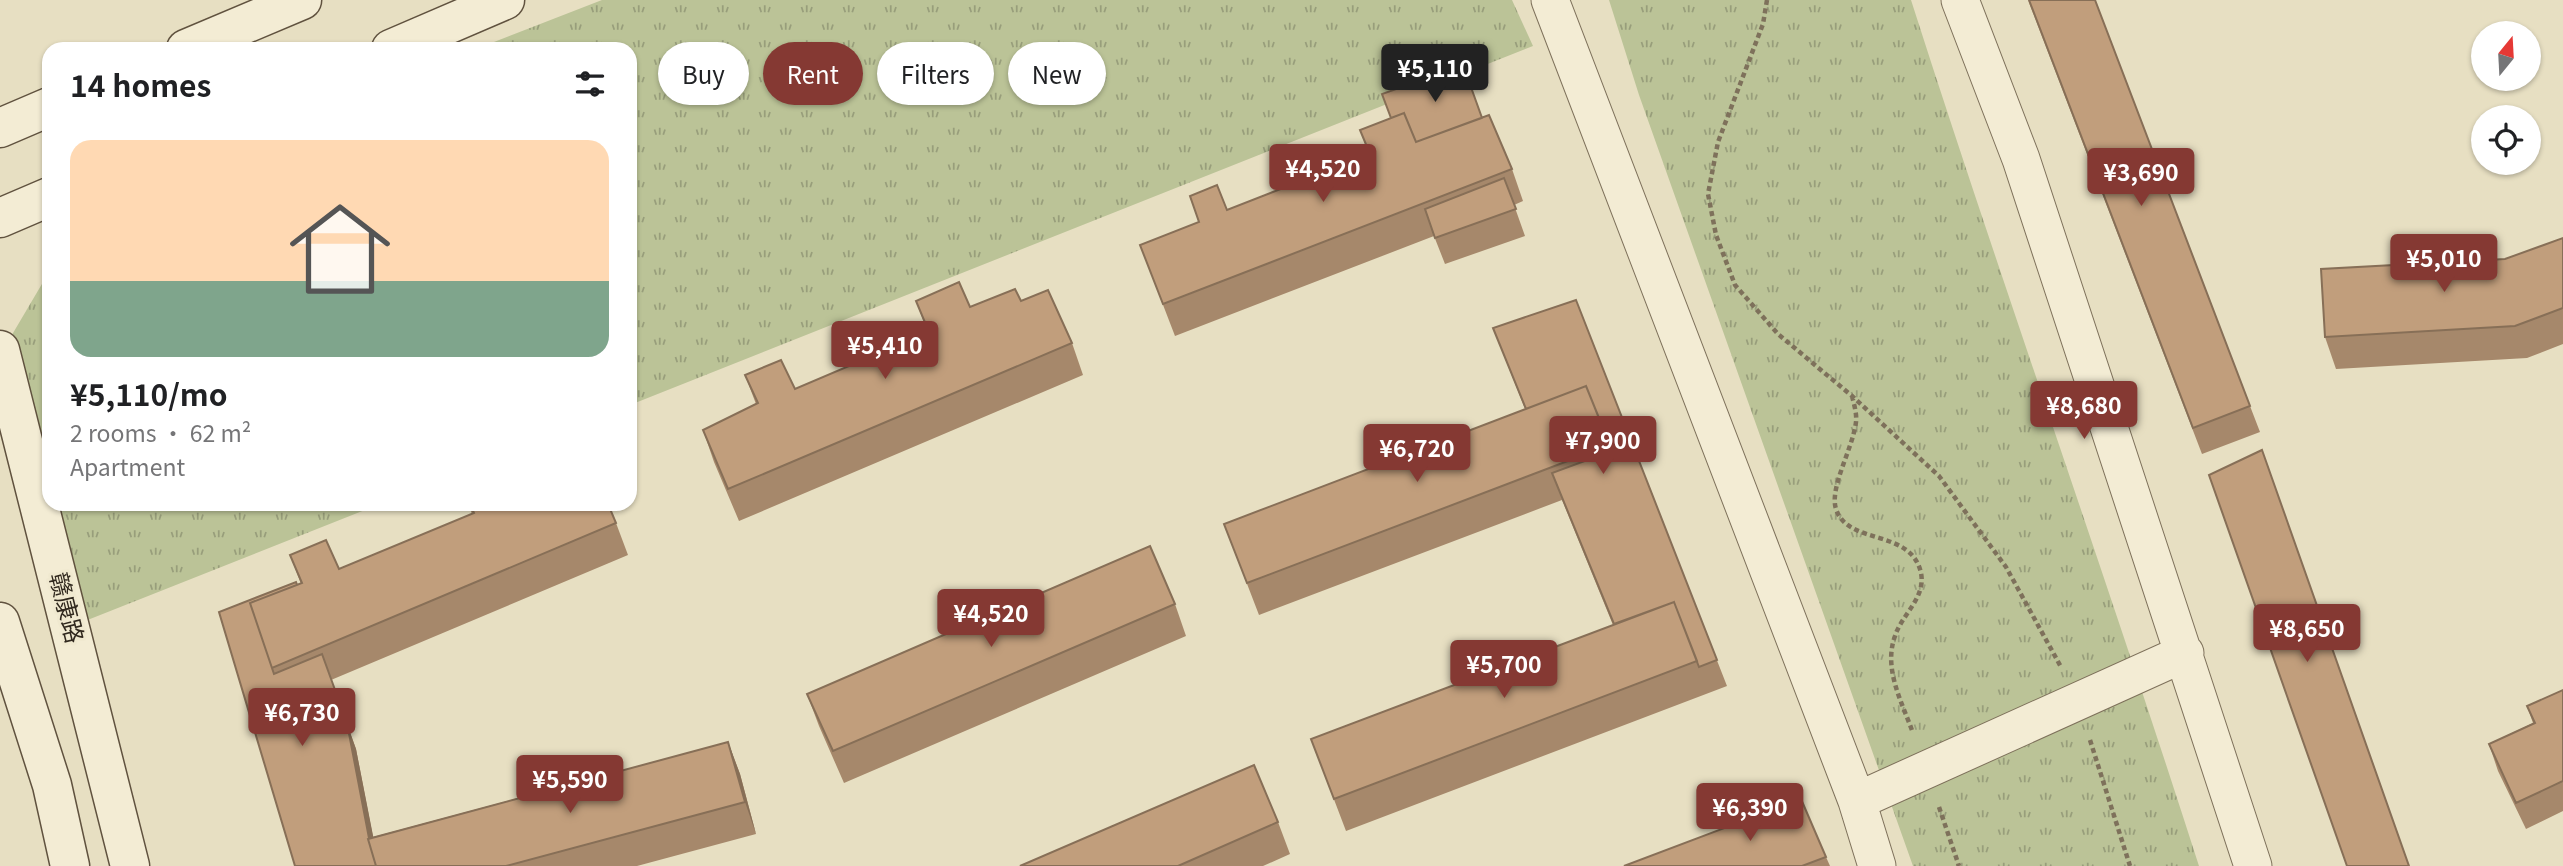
<!DOCTYPE html>
<html lang="en">
<head>
<meta charset="utf-8">
<style>
	:root { --surface:#fff; --page:#f2f2f2; --text:#202124; --muted:#757577; --line:#e0e0e0; --accent:#853933 }
	body { margin:0; font-family:Georgia,"Noto Sans SC",serif; background:var(--page); color:var(--text); height:100vh; display:flex; flex-direction:column; font-size:26px; white-space:nowrap }
	* { box-sizing:border-box; margin:0 }
	p { font-size:23px; color:var(--muted) }
	.icon { flex:none; width:38px; height:38px; fill:none; stroke:currentColor; stroke-width:2; stroke-linecap:round; stroke-linejoin:round }
	.map { position:relative; flex:1; overflow:hidden }
	.side { position:absolute; left:42px; top:42px; width:595px; height:469px; display:flex; flex-direction:column; background:var(--surface); border-radius:21px; box-shadow:0 2px 5px #0004 }
	.side>* { flex:none }
	.guide { position:absolute; left:658px; top:42px; width:665px; height:63px; display:flex; gap:14px }
	.needle { width:46px; rotate:18deg }
	.tools { position:absolute; left:2471px; top:21px; display:grid; gap:14px }
	.tools a { display:grid; place-items:center; width:70px; height:70px; border-radius:50%; background:var(--surface); box-shadow:0 2px 5px #0004; font-size:35px }
	.price { position:absolute; translate:-50% -60px; padding:0 16px; border-radius:7px; background:var(--accent); color:#fff; font-size:23px; line-height:46px; filter:drop-shadow(0 2px 4px #0008) }
	.price::after { content:''; position:absolute; left:50%; top:42px; width:21px; height:16px; margin-left:-10px; background:inherit; clip-path:polygon(0 0,100% 0,50% 100%) }
	.price.selected { background:#222; color:#fff }
	ul { padding:0; list-style:none }
	li { display:grid; align-content:center; gap:14px; height:371px; padding:0 28px }
	li+li { border-top:2px solid var(--line) }
	li span { display:grid; place-items:center; height:217px; border-radius:21px; color:#555 }
	li>.icon { margin-inline-start:auto }
	span .icon { width:126px; height:126px; fill:#fffc; stroke-width:1 }
	li b { font-size:30px }
	h2 { display:flex; justify-content:space-between; align-items:center; height:84px; padding:0 28px; font-size:30px }
	.tag { padding:0 24px; border-radius:32px; background:var(--surface); box-shadow:0 2px 5px #0004; font-size:24px; line-height:63px }
	.tag.selected { background:var(--accent); color:#fff }
	.map>svg:first-child { display:block }
	.park { fill:url(#park-tufts) }
	.lines { fill:none; stroke-linecap:round; stroke-linejoin:round }
	.minor-casing { stroke:#7e715b; stroke-width:39 }
	.secondary-casing { stroke:#60523f; stroke-width:41 }
	.path { stroke:#7e715b; stroke-width:4.5; stroke-dasharray:5 3.5; stroke-linecap:butt }
	.minor { stroke:#f3ecd4; stroke-width:37 }
	.secondary { stroke:#f3ecd4; stroke-width:38 }
	.wall { fill:#a6886b }
	.shaded-wall { fill:#876f57 }
	.building { fill:#c19e7c; stroke:#876f57; stroke-width:2 }
	.labels { text-anchor:middle; stroke-width:6; stroke-linejoin:round; paint-order:stroke }
	.street-label { font-size:24px; fill:#30281e; stroke:#f0e9d0 }
</style>
</head>
<body>
<div class="map">
<svg width="2563" height="866" viewBox="0 0 2563 866">
	<defs>
		<pattern id="park-tufts" width="24" height="20" patternUnits="userSpaceOnUse" patternTransform="scale(1.75)"><rect width="24" height="20" fill="#bbc397"/><path d="M3 7l-1-3M5 7V3M7 7l1-3M15 17l-1-3M17 17v-4M19 17l1-3" fill="none" stroke="#989e7b"/></pattern>
	</defs>
	<rect width="100%" height="100%" fill="#e7dfc2"/>
	<!-- park -->
	<path class="park" d="M 602,0 L 1512,0 L 1533,46 L 630,405 L 630,49 L 476,49 Z
		M 1609,0 L 1911,0 C 2004,290 2106,576 2199,866 L 1913,866 L 1639,95 Z
		M 49,272 L 49,504 L 380,504 L 80,623 L 3,350 Z"/>
	<g class="lines">
		<!-- minor casing -->
		<g class="minor-casing">
			<path id="minor" d="M 1550,0 L 1857,801 L 1877,866
				M 1960,0 L 2021,159 L 2253,866
				M 1857,801 L 2185,653"/>
		</g>
		<!-- secondary casing -->
		<g class="secondary-casing">
			<path id="secondary" d="M 186,49 L 302,0
				M 391,49 L 505,0
				M 0,128 L 49,107
				M 0,218 L 49,197
				M 0,350 L 130,866
				M 0,622 L 52,785 L 70,866"/>
		</g>
		<!-- path -->
		<path class="path" d="M 1767,0 L 1763,24 L 1718,142 L 1708,194 L 1716,235 L 1735,285 L 1778,334 L 1852,396 L 1939,476 L 2006,567 L 2061,667
			M 1852,396 C 1854,404 1857,414 1856,422 C 1853,448 1829,488 1836,509 C 1848,546 1911,528 1921,573 C 1926,598 1902,614 1895,636 C 1883,669 1902,702 1913,733
			M 2090,740 L 2130,866
			M 1939,807 L 1959,866"/>
		<!-- minor -->
		<use href="#minor" class="minor"/>
		<!-- secondary -->
		<use href="#secondary" class="secondary"/>
	</g>
	<!-- wall -->
	<path class="wall" d="M 2028,0 L 2250,406 L 2260,432 L 2202,454 Z
		M 1482,118 L 1512,169 L 1523,201 L 1514,205 L 1525,236 L 1445,264 L 1434,236 L 1175,336 L 1140,245 L 1199,222 L 1227,210 L 1369,154 L 1360,130 Z
		M 2563,238 L 2563,344 L 2527,358 L 2336,369 L 2325,337 L 2505,259 Z
		M 1576,300 L 1727,686 L 1346,831 L 1311,739 L 1613,625 L 1562,500 L 1259,615 L 1224,524 L 1525,409 L 1493,328 Z
		M 916,301 L 970,307 L 1021,301 L 1072,343 L 1083,375 L 739,521 L 714,462 L 703,430 L 756,404 L 745,375 L 795,389 L 928,333 Z
		M 468,504 L 608,504 L 616,523 L 628,555 L 331,680 L 356,749 L 373,837 L 728,742 L 740,774 L 756,834 L 637,866 L 295,866 L 219,612 L 301,584 L 290,555 L 339,569 L 472,514 Z
		M 1175,604 L 1186,636 L 844,783 L 819,726 L 807,694 Z
		M 2563,690 L 2563,811 L 2526,829 L 2498,771 L 2489,744 L 2533,723 L 2527,706 Z
		M 1278,822 L 1290,854 L 1263,866 L 1020,866 Z
		M 1826,857 L 1830,866 L 1624,866 Z"/>
	<!-- shaded-wall -->
	<path class="shaded-wall" d="M 322,654 L 356,749 L 379,866 L 376,866 Z
		M 728,742 L 740,774 L 756,834 L 745,802 Z"/>
	<!-- building -->
	<path class="building" d="M 2029,0 L 2095,0 L 2250,406 L 2193,428 Z
		M 1463,65 L 1482,118 L 1416,142 L 1404,113 L 1391,118 L 1382,94 Z
		M 1404,113 L 1416,142 L 1489,115 L 1512,169 L 1163,304 L 1140,245 L 1199,222 L 1190,196 L 1217,185 L 1227,210 L 1370,154 L 1360,130 Z
		M 1504,178 L 1516,209 L 1435,238 L 1425,209 Z
		M 2563,238 L 2563,308 L 2515,326 L 2325,337 L 2321,269 L 2505,259 Z
		M 959,282 L 970,307 L 1015,289 L 1021,301 L 1048,290 L 1072,343 L 728,489 L 703,430 L 758,403 L 745,375 L 781,360 L 795,389 L 929,332 L 916,301 Z
		M 1576,300 L 1717,660 L 1699,667 L 1674,602 L 1614,624 L 1552,473 L 1612,451 L 1586,386 L 1526,409 L 1493,328 Z
		M 1586,386 L 1610,445 L 1247,583 L 1224,524 Z
		M 2262,450 L 2409,866 L 2347,866 L 2209,475 Z
		M 470,504 L 608,504 L 616,523 L 272,668 L 250,603 L 302,583 L 290,555 L 326,540 L 339,569 L 474,513 Z
		M 1150,546 L 1175,604 L 833,751 L 807,694 Z
		M 296,582 L 297,585 L 250,603 L 274,674 L 322,654 L 347,723 L 369,838 L 368,839 L 376,866 L 295,866 L 219,612 Z
		M 1674,602 L 1697,661 L 1334,799 L 1311,739 Z
		M 2563,690 L 2563,781 L 2516,803 L 2489,744 L 2535,723 L 2527,706 Z
		M 728,742 L 745,802 L 506,866 L 376,866 L 368,839 Z
		M 1254,765 L 1278,822 L 1178,866 L 1020,866 Z
		M 1801,799 L 1826,857 L 1802,866 L 1624,866 Z"/>
	<g class="labels">
		<!-- street labels -->
		<g class="street-label">
			<text transform="translate(66 608) rotate(76)" y="8">赣康路</text>
		</g>
	</g>
</svg>
<div class="tools">
<a><svg class="needle" viewBox="-14 -14 28 28"><path d="M0-13l5 13h-10z" fill="#e53935"/><path d="M0 13l5-13h-10z" fill="#757577"/></svg></a>
<a><svg class="icon" aria-label="locate" viewBox="0 0 24 24"><circle cx="12" cy="12" r="6"/><path d="M12 2v4M12 18v4M2 12h4M18 12h4"/></svg></a>
</div>
<b class="price selected" style="left:1435px;top:104px">¥5,110</b>
<b class="price" style="left:1323px;top:204px">¥4,520</b>
<b class="price" style="left:2141px;top:208px">¥3,690</b>
<b class="price" style="left:2444px;top:294px">¥5,010</b>
<b class="price" style="left:885px;top:381px">¥5,410</b>
<b class="price" style="left:2084px;top:441px">¥8,680</b>
<b class="price" style="left:1603px;top:476px">¥7,900</b>
<b class="price" style="left:1417px;top:484px">¥6,720</b>
<b class="price" style="left:991px;top:649px">¥4,520</b>
<b class="price" style="left:2307px;top:664px">¥8,650</b>
<b class="price" style="left:1504px;top:700px">¥5,700</b>
<b class="price" style="left:302px;top:748px">¥6,730</b>
<b class="price" style="left:570px;top:815px">¥5,590</b>
<b class="price" style="left:1750px;top:843px">¥6,390</b>
<div class="guide">
<a class="tag">Buy</a>
<a class="tag selected">Rent</a>
<a class="tag">Filters</a>
<a class="tag">New</a>
</div>
<section class="side">
<h2>14 homes<svg class="icon" aria-label="filters" viewBox="0 0 24 24"><path d="M4 7h16M4 17h16"/><circle cx="9" cy="7" r="2"/><circle cx="15" cy="17" r="2"/></svg></h2>
<ul>
<li><span style="background:linear-gradient(#ffd9b3 65%,#7fa58c 0)"><svg class="icon" aria-label="home" viewBox="0 0 24 24"><path d="M3 11l9-7 9 7M6 9v11h12V9"/></svg></span><div><b>¥5,110/mo</b><p>2 rooms · 62 m²</p><p>Apartment</p></div></li>
</ul>
</section>
</div>
</body>
</html>
